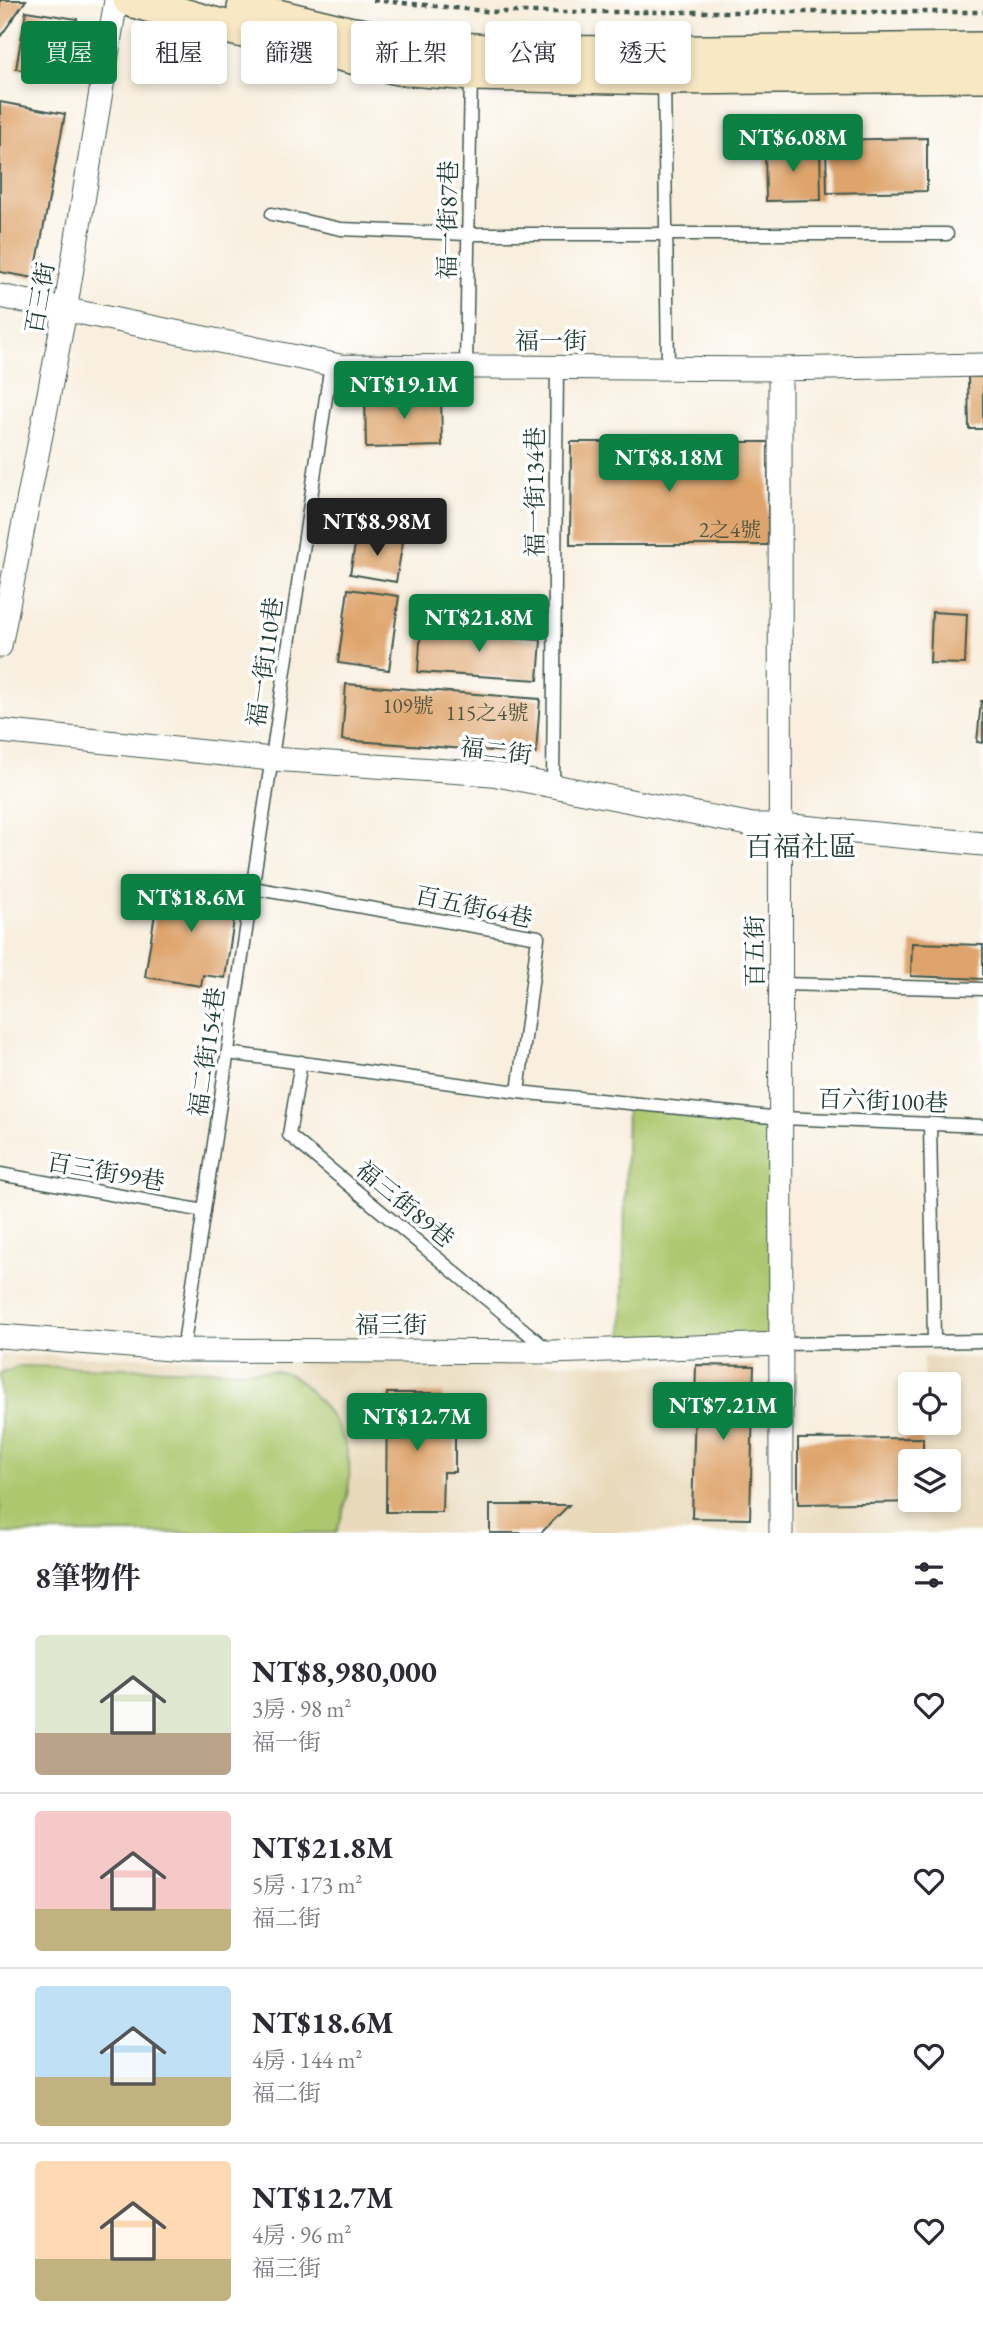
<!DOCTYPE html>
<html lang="zh-TW">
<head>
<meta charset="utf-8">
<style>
	:root { --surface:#fff; --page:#f2f2f3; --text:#2b2b33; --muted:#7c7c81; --line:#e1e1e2; --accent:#0b8043 }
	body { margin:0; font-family:"EB Garamond","Noto Serif TC",serif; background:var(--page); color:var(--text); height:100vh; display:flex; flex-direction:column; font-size:26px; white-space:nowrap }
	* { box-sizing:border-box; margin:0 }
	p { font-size:23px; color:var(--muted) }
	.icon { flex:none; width:38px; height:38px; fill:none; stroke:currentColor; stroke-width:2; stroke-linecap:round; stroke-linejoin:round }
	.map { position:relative; height:1533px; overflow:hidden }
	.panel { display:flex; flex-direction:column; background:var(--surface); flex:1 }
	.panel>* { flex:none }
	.guide { position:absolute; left:21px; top:21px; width:942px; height:63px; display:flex; gap:14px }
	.buttons { position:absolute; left:898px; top:1372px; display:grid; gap:14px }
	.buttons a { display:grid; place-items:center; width:63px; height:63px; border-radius:7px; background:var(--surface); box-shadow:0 4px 10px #0003; font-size:35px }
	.price { position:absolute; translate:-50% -60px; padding:0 16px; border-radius:7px; background:var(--accent); color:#fff; font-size:23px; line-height:46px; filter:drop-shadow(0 2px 4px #0008) }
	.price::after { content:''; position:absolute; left:50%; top:42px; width:21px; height:16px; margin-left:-10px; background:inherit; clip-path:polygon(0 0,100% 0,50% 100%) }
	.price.on { background:#222; color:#fff }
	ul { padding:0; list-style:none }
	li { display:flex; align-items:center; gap:21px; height:175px; padding:0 35px }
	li+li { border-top:2px solid var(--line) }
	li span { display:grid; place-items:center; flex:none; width:196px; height:140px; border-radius:7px; color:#555 }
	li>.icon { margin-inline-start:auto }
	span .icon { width:84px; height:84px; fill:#fffc; stroke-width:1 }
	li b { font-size:30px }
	h2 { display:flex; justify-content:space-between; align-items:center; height:84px; padding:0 35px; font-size:30px }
	.tag { padding:0 24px; border-radius:7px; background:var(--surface); box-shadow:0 4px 10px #0003; font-size:24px; line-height:63px }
	.tag.on { background:var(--accent); color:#fff }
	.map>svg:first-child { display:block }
	.built { fill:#e8d9ba }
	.green { fill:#acc76e; stroke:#668251; stroke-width:2 }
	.building { fill:#dea46c }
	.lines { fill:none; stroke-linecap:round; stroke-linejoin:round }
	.lane-casing { stroke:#40584e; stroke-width:15 }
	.street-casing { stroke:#40584e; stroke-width:25 }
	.secondary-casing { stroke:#40584e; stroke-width:36 }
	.path { stroke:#40584e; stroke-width:4.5; stroke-dasharray:5 5; stroke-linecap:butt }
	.lane { stroke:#fff; stroke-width:12 }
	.street { stroke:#fff; stroke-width:23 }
	.secondary { stroke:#f8e8c3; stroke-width:33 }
	.labels { text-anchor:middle; stroke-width:7; stroke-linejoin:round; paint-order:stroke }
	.number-label { font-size:21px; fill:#4f5742 }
	.street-label { font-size:24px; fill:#1f3d34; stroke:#fff }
	.quarter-label { font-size:28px; fill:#1f3d34; stroke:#fff }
</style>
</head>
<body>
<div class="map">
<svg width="983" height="1533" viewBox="0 0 983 1533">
	<rect width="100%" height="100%" fill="#fff"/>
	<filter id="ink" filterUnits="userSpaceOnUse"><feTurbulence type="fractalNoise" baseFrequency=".0143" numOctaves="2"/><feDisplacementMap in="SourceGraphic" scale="14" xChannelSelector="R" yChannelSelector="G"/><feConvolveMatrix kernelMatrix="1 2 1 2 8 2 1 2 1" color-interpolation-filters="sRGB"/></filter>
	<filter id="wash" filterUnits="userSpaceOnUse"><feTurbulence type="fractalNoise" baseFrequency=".00686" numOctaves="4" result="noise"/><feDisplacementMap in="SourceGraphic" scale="28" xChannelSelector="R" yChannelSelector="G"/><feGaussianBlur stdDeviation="1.57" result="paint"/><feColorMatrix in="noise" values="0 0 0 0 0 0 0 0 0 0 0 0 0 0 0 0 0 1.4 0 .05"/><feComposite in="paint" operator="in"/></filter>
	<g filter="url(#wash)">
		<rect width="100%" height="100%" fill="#f8efdf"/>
		<!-- built -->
		<path class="built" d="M 0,1355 L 696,1365 L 692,1517 L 750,1519 L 750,1533 L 0,1533 Z
			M 923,1357 L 983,1358 L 983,1533 L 798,1533 L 798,1504 L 923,1502 L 923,1500 L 948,1500 L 948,1461 L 923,1461 L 923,1423 L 948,1423 L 948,1384 L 923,1384 Z"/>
		<!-- green -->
		<path class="green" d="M 627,1102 L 781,1118 L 781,1344 L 622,1343 Z
			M 19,1366 L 273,1371 C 278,1372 285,1372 289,1374 C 298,1378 311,1391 317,1399 C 357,1442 356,1481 336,1533 L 0,1533 L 0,1374 Z"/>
		<g id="blocks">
			<!-- building -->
			<path class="building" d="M 0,0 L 26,0 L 0,37 Z
				M 26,11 L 77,19 L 67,77 L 16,69 Z
				M 0,102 L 65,114 L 34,278 L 0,272 Z
				M 927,138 L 927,191 L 827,193 L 826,140 Z
				M 820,147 L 821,200 L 766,201 L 765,148 Z
				M 968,377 L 983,377 L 983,429 L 969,429 Z
				M 441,395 L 442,446 L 366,448 L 365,397 Z
				M 571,442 L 768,442 L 768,545 L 570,545 Z
				M 357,533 L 403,541 L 396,582 L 350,574 Z
				M 348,589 L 399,596 L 389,670 L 338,663 Z
				M 500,599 L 534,603 L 531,629 L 497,624 Z
				M 932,612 L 967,614 L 965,664 L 930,663 Z
				M 421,628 L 515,634 L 514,638 L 541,640 L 538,680 L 418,672 Z
				M 346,684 L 540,699 L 536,754 L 342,740 Z
				M 981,701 L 983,701 L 983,743 L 977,742 Z
				M 160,882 L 238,894 L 225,978 L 203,975 L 201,986 L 145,977 Z
				M 912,943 L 983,945 L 983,979 L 911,976 Z
				M 696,1365 L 754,1366 L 750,1519 L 692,1518 Z
				M 387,1393 L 443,1393 L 443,1433 L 455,1433 L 455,1472 L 443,1472 L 442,1512 L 386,1512 Z
				M 923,1438 L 923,1461 L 910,1461 L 910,1500 L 923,1500 L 923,1502 L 798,1504 L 798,1439 Z
				M 490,1505 L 569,1505 L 541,1533 L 490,1533 Z"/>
		</g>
	</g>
	<g filter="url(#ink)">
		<use href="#blocks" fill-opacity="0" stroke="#40584e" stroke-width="2"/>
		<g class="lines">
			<!-- lane casing -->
			<g class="lane-casing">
				<path id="lane" d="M 664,78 L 668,368
					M 272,214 L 341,229 L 468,234 L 947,234
					M 466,367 L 471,74
					M 553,785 L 557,367
					M 252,888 L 538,937 L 518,1092
					M 781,984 L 983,989
					M 228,1053 L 518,1092 L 781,1118 L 983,1126
					M 301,1062 L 289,1135 L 548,1350
					M 930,1124 L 934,1341
					M 0,1174 L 204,1211
					M 781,1344 L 983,1341
					M 183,1350 L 331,364"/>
			</g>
			<!-- street casing -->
			<g class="street-casing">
				<path id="street" d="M 0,296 L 340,366 L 780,369 L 983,365
					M 780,369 L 781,1533
					M 0,646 L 65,311 L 116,0
					M 0,731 L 272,759 L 492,774 L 753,825 L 781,825 L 983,844
					M 0,1336 L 183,1350 L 551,1352 L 781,1344"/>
			</g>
			<!-- secondary casing -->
			<g class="secondary-casing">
				<path id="secondary" d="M 130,0 L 214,24 L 398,68 L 471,74 L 664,78 L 983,75
					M 244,8 L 348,33 L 425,46 L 498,52 L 624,53 L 983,49"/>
			</g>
			<!-- path -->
			<path class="path" d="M 373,0 L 496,12 L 983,12"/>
			<!-- lane -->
			<use href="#lane" class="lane"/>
			<!-- street -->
			<use href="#street" class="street"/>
			<!-- secondary -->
			<use href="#secondary" class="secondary"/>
		</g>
	</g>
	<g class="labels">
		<!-- number labels -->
		<g class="number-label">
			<text x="730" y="537">2之4號</text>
			<text x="408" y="713">109號</text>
			<text x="487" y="720">115之4號</text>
		</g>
		<!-- street labels -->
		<g class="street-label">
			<text transform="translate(448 220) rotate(-89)" y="8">福一街87巷</text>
			<text transform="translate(40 298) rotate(-80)" y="8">百三街</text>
			<text x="551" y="349">福一街</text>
			<text transform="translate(535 492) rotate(-90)" y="8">福一街134巷</text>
			<text transform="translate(265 662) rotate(-82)" y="8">福一街110巷</text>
			<text transform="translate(496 751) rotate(7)" y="8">福二街</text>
			<text transform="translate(474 907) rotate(12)" y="8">百五街64巷</text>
			<text transform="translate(755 951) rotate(-90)" y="8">百五街</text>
			<text transform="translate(207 1052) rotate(-82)" y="8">福二街154巷</text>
			<text transform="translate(883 1101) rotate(2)" y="8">百六街100巷</text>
			<text transform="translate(106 1172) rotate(10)" y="8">百三街99巷</text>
			<text transform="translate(405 1204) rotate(40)" y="8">福三街89巷</text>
			<text x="391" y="1333">福三街</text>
		</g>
		<!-- quarter labels -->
		<g class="quarter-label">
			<text x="801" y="856">百福社區</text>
		</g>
	</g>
</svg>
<div class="buttons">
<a><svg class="icon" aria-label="locate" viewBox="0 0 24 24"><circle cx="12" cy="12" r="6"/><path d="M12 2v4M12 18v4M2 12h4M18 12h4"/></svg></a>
<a><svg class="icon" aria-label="layers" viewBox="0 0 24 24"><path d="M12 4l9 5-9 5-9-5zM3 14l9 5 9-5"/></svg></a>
</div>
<b class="price" style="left:793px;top:174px">NT$6.08M</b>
<b class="price" style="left:404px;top:421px">NT$19.1M</b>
<b class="price" style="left:669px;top:494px">NT$8.18M</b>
<b class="price on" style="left:377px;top:558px">NT$8.98M</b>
<b class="price" style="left:479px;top:654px">NT$21.8M</b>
<b class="price" style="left:191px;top:934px">NT$18.6M</b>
<b class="price" style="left:723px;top:1442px">NT$7.21M</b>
<b class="price" style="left:417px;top:1453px">NT$12.7M</b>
<div class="guide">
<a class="tag on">買屋</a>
<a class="tag">租屋</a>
<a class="tag">篩選</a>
<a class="tag">新上架</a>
<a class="tag">公寓</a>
<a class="tag">透天</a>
</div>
</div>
<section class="panel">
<h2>8筆物件<svg class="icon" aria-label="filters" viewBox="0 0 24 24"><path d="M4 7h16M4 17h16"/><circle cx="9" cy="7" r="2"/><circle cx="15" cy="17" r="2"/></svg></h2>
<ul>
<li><span style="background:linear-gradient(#dfe7d0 70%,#b9a48a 0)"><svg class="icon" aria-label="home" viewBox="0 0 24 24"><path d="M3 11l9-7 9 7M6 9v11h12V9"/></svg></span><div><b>NT$8,980,000</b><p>3房 · 98 m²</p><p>福一街</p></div><svg class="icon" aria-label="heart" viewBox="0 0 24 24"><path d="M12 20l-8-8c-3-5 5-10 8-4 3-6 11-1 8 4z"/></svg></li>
<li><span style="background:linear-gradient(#f6c9c9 70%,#c2b280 0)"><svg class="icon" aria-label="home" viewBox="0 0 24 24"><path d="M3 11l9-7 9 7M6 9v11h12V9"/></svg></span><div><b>NT$21.8M</b><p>5房 · 173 m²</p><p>福二街</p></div><svg class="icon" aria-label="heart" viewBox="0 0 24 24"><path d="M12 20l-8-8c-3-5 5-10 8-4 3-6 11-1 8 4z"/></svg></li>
<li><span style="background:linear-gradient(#bfe0f5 65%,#c2b280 0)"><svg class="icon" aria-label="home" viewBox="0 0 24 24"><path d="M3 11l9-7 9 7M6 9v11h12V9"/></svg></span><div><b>NT$18.6M</b><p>4房 · 144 m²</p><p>福二街</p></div><svg class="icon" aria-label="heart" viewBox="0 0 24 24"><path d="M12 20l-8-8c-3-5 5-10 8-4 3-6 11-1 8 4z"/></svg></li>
<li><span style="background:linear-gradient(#ffd9b3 70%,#c2b280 0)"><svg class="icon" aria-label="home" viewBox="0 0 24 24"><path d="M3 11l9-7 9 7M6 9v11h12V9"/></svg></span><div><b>NT$12.7M</b><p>4房 · 96 m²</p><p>福三街</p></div><svg class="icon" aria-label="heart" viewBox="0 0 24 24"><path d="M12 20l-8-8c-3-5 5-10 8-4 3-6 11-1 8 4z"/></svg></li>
</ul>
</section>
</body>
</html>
